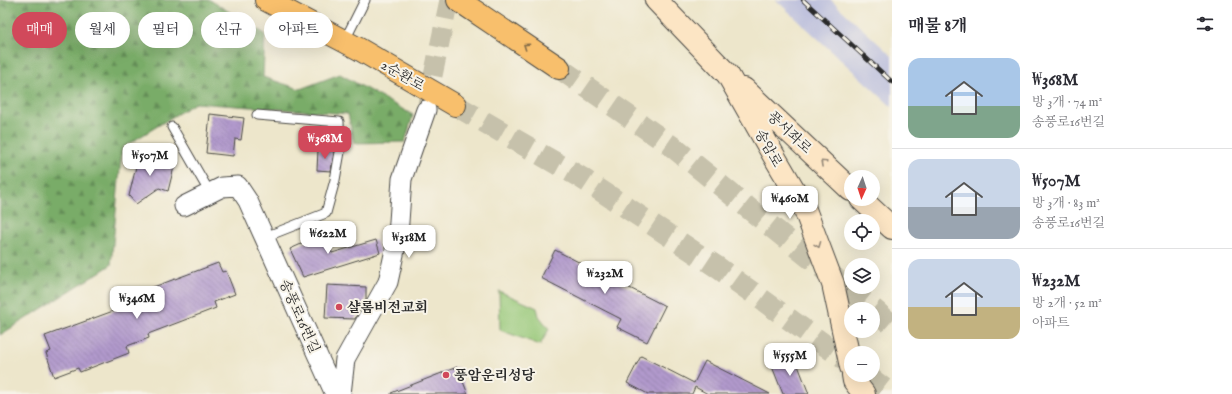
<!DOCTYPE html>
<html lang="ko">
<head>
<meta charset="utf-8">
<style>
	:root { --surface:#fff; --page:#f2f2f3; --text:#2b2b33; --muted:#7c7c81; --line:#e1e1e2; --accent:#d1495b }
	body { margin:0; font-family:"IM FELL English","Noto Serif KR",serif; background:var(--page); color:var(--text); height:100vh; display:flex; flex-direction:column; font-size:15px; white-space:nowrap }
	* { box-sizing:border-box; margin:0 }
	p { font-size:13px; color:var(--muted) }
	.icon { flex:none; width:22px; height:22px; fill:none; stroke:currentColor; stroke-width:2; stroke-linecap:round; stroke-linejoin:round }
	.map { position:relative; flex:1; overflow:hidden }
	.details { display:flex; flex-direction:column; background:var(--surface); width:340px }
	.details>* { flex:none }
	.top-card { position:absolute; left:12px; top:12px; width:380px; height:36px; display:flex; gap:8px }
	.needle { width:26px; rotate:183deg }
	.tools { position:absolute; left:844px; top:170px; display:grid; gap:8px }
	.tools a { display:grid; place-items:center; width:36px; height:36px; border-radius:50%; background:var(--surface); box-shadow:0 4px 16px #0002; font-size:20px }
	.price { position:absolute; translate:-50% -34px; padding:0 9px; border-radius:8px; background:#fff; color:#222; font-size:13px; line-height:26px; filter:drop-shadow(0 1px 2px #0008) }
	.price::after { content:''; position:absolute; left:50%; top:24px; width:12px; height:9px; margin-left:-6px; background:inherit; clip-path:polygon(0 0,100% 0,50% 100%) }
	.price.on { background:var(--accent); color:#fff }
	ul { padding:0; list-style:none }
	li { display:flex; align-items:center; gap:12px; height:100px; padding:0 16px }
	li+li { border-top:1px solid var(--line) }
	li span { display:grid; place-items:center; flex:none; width:112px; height:80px; border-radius:12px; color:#555 }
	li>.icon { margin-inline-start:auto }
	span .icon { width:48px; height:48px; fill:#fffc; stroke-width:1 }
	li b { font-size:17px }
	h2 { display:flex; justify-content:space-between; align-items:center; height:48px; padding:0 16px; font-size:17px }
	.chip { padding:0 14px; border-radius:18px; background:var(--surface); box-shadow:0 4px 16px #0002; font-size:14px; line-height:36px }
	.chip.on { background:var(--accent); color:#fff }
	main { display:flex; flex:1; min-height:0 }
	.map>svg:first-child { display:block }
	.industrial { fill:#c0c2dd }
	.green { fill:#97c878; stroke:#617a52 }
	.forest { fill:url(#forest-firs); stroke:#526c4a }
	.building { fill:url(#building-back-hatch) }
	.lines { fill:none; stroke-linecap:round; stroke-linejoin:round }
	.street-tunnel { stroke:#c6c1ab; stroke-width:19; stroke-dasharray:19 10; stroke-linecap:butt }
	.highway-tunnel { stroke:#c6c1ab; stroke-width:22; stroke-dasharray:22 11; stroke-linecap:butt }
	.lane-casing { stroke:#484743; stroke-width:11 }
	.street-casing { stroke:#484743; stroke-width:21 }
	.secondary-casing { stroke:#484743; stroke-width:24 }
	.highway-casing { stroke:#484743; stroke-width:24 }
	.lane { stroke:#fff; stroke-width:9 }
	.street { stroke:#fff; stroke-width:19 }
	.secondary { stroke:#fce5c4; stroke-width:22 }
	.highway { stroke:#f8bf6c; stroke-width:22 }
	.rail-casing { stroke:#2b2b2b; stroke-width:4.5 }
	.rail { stroke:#f7f3e8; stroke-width:3; stroke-dasharray:9; stroke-linecap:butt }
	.oneway { stroke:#876e48 }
	.oneway2 { stroke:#948878 }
	.poi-dot { fill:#d1495b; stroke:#f7f3e8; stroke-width:1.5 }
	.labels { text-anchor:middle; stroke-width:4; stroke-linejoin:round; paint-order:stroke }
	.street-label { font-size:14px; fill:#2b2b2b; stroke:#f7f3e8 }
	.poi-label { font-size:14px; font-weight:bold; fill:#2b2b2b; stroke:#f7f3e8; text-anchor:start }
</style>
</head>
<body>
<main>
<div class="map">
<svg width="892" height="394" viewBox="0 0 892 394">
	<defs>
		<pattern id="forest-firs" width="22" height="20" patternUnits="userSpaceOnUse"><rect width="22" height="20" fill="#79ac68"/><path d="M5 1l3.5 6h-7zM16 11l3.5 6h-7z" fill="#638c56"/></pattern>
		<pattern id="building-back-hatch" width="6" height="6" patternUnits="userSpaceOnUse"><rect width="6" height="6" fill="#b199cc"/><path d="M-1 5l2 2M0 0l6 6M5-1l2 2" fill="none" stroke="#907da6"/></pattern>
	</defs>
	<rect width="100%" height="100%" fill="#f7f3e8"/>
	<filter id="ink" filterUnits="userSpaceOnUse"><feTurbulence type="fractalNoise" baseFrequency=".025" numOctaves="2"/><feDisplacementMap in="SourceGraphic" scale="8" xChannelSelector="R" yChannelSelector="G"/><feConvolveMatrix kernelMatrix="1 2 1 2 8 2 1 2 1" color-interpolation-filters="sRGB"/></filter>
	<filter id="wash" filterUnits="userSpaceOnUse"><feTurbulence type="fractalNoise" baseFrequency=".012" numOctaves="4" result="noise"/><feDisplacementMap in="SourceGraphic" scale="16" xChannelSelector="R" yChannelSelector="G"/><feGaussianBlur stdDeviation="0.9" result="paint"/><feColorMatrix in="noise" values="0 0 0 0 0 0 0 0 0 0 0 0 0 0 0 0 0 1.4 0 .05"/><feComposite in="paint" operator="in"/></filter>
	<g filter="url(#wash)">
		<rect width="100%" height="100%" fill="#ede6cb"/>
		<!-- industrial -->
		<path class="industrial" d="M 776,0 L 831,0 L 892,56 L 892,107 Z"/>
		<!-- green -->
		<path class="green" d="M 499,291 L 537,308 L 539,316 L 549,329 L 540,345 L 500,330 Z"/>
		<!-- forest -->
		<path class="forest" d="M 0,0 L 210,0 L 265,34 L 263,77 L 300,89 L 340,74 L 413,115 L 405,142 L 354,143 L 348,114 L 195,103 L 122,148 L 111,265 L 0,335 Z"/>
		<g id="blocks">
			<!-- building -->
			<path class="building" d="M 210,114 L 244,118 L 241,140 L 235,139 L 233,156 L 206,153 Z
				M 318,150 L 334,151 L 331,171 L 317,170 Z
				M 139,154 L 175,163 L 168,191 L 159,188 L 136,204 L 129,196 Z
				M 324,234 L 332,253 L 376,240 L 380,253 L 303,277 L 290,249 Z
				M 555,250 L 665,306 L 647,342 L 617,327 L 621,319 L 541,278 Z
				M 218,263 L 222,272 L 226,271 L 235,294 L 214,302 L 216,308 L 148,334 L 149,338 L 127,346 L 129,353 L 80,372 L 78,368 L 54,377 L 46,353 L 51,351 L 45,336 L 135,303 L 132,295 Z
				M 327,285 L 366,287 L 366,299 L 361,308 L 357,308 L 357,315 L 355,319 L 325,318 Z
				M 794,355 L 809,394 L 783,394 L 771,364 Z
				M 641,356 L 694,383 L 705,361 L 770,394 L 708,394 L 695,387 L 692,394 L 648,394 L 627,383 Z
				M 457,367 L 468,394 L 391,394 L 391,393 Z"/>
		</g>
	</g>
	<g filter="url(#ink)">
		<use href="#blocks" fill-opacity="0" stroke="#484743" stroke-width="1"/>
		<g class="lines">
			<!-- street-tunnel -->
			<path class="street-tunnel" d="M 427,104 L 449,0"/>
			<!-- highway-tunnel -->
			<path class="highway-tunnel" d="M 559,68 L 673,147 L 873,309
				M 455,105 L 580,177 L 717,267 L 851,364
				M 873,309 L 892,325
				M 866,375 L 891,394"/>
			<!-- lane casing -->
			<g class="lane-casing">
				<path id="lane" d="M 344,42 L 365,0
					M 257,115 L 339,122 L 340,152 L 335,180 L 326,213 L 265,237
					M 172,127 L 210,193"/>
			</g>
			<!-- street casing -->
			<g class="street-casing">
				<path id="street" d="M 184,206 L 222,187 L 238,186 L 248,201 L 335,394
					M 341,394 L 345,359 L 388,282 L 398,236 L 402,179 L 426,110"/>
			</g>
			<!-- secondary casing -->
			<g class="secondary-casing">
				<path id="secondary" d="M 656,0 L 728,75 L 774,156 L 804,207 L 833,284 L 851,367
					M 744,89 L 851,190
					M 861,199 L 892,228
					M 853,375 L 854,381 L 864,394"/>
			</g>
			<!-- highway casing -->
			<g class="highway-casing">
				<path id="highway" d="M 266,0 L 359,49 L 455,105
					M 458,0 L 559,68"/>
			</g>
			<!-- lane -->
			<use href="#lane" class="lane"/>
			<!-- street -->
			<use href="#street" class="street"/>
			<!-- secondary -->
			<use href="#secondary" class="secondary"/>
			<!-- highway -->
			<use href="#highway" class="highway"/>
			<!-- rail casing -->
			<g class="rail-casing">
				<path id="rail" d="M 803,0 L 892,82"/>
			</g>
			<!-- rail -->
			<use href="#rail" class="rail"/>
		</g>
		<!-- one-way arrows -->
		<defs><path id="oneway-chevron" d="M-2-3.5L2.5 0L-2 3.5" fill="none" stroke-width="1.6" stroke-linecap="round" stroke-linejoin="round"/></defs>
		<use class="oneway" href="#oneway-chevron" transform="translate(526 46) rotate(-146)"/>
		<g class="oneway2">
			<use href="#oneway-chevron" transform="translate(823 163) rotate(-137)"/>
			<use href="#oneway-chevron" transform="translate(818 245) rotate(69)"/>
		</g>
	</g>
	<!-- markers -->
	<g class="poi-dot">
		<circle cx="339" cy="307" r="4"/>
		<circle cx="446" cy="375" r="4"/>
	</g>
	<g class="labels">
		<!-- street labels -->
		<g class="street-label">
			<text transform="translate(403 75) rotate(30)" y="5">2순환로</text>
			<text transform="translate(790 132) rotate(43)" y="5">풍서좌로</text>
			<text transform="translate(769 148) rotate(61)" y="5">송암로</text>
			<text transform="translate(300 316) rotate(66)" y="5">송풍로16번길</text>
		</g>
		<!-- poi labels -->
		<g class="poi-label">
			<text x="347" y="312">샬롬비전교회</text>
			<text x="454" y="380">풍암운리성당</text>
		</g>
	</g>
</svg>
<div class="tools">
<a><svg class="needle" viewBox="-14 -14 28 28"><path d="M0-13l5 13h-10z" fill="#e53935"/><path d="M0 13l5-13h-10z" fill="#7c7c81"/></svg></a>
<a><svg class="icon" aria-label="locate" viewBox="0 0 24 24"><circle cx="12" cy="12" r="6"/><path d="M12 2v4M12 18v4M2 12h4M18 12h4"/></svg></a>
<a><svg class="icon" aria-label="layers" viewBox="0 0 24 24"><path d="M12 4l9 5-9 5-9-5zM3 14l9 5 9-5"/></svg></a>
<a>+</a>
<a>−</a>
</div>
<b class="price on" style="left:325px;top:160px">₩368M</b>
<b class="price" style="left:150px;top:177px">₩507M</b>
<b class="price" style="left:790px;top:220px">₩460M</b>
<b class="price" style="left:328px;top:255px">₩622M</b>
<b class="price" style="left:409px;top:259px">₩318M</b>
<b class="price" style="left:605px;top:295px">₩232M</b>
<b class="price" style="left:137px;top:320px">₩346M</b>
<b class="price" style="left:790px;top:377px">₩555M</b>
<div class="top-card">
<a class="chip on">매매</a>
<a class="chip">월세</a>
<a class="chip">필터</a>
<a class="chip">신규</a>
<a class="chip">아파트</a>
</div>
</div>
<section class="details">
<h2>매물 8개<svg class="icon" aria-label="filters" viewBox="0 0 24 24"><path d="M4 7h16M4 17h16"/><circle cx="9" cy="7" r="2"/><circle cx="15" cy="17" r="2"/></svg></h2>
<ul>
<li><span style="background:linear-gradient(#a9c7e8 60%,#7fa58c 0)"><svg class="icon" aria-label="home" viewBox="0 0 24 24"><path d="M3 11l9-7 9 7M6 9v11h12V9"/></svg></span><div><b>₩368M</b><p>방 3개 · 74 m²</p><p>송풍로16번길</p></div></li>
<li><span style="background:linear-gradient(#c9d6e8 60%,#9aa5b1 0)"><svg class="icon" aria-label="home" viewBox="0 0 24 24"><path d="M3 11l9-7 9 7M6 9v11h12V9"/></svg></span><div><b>₩507M</b><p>방 3개 · 83 m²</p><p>송풍로16번길</p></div></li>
<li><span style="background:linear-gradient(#c9d6e8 60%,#c2b280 0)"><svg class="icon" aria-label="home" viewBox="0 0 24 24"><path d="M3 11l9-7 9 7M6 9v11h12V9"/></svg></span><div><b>₩232M</b><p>방 2개 · 52 m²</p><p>아파트</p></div></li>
</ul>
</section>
</main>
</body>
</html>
